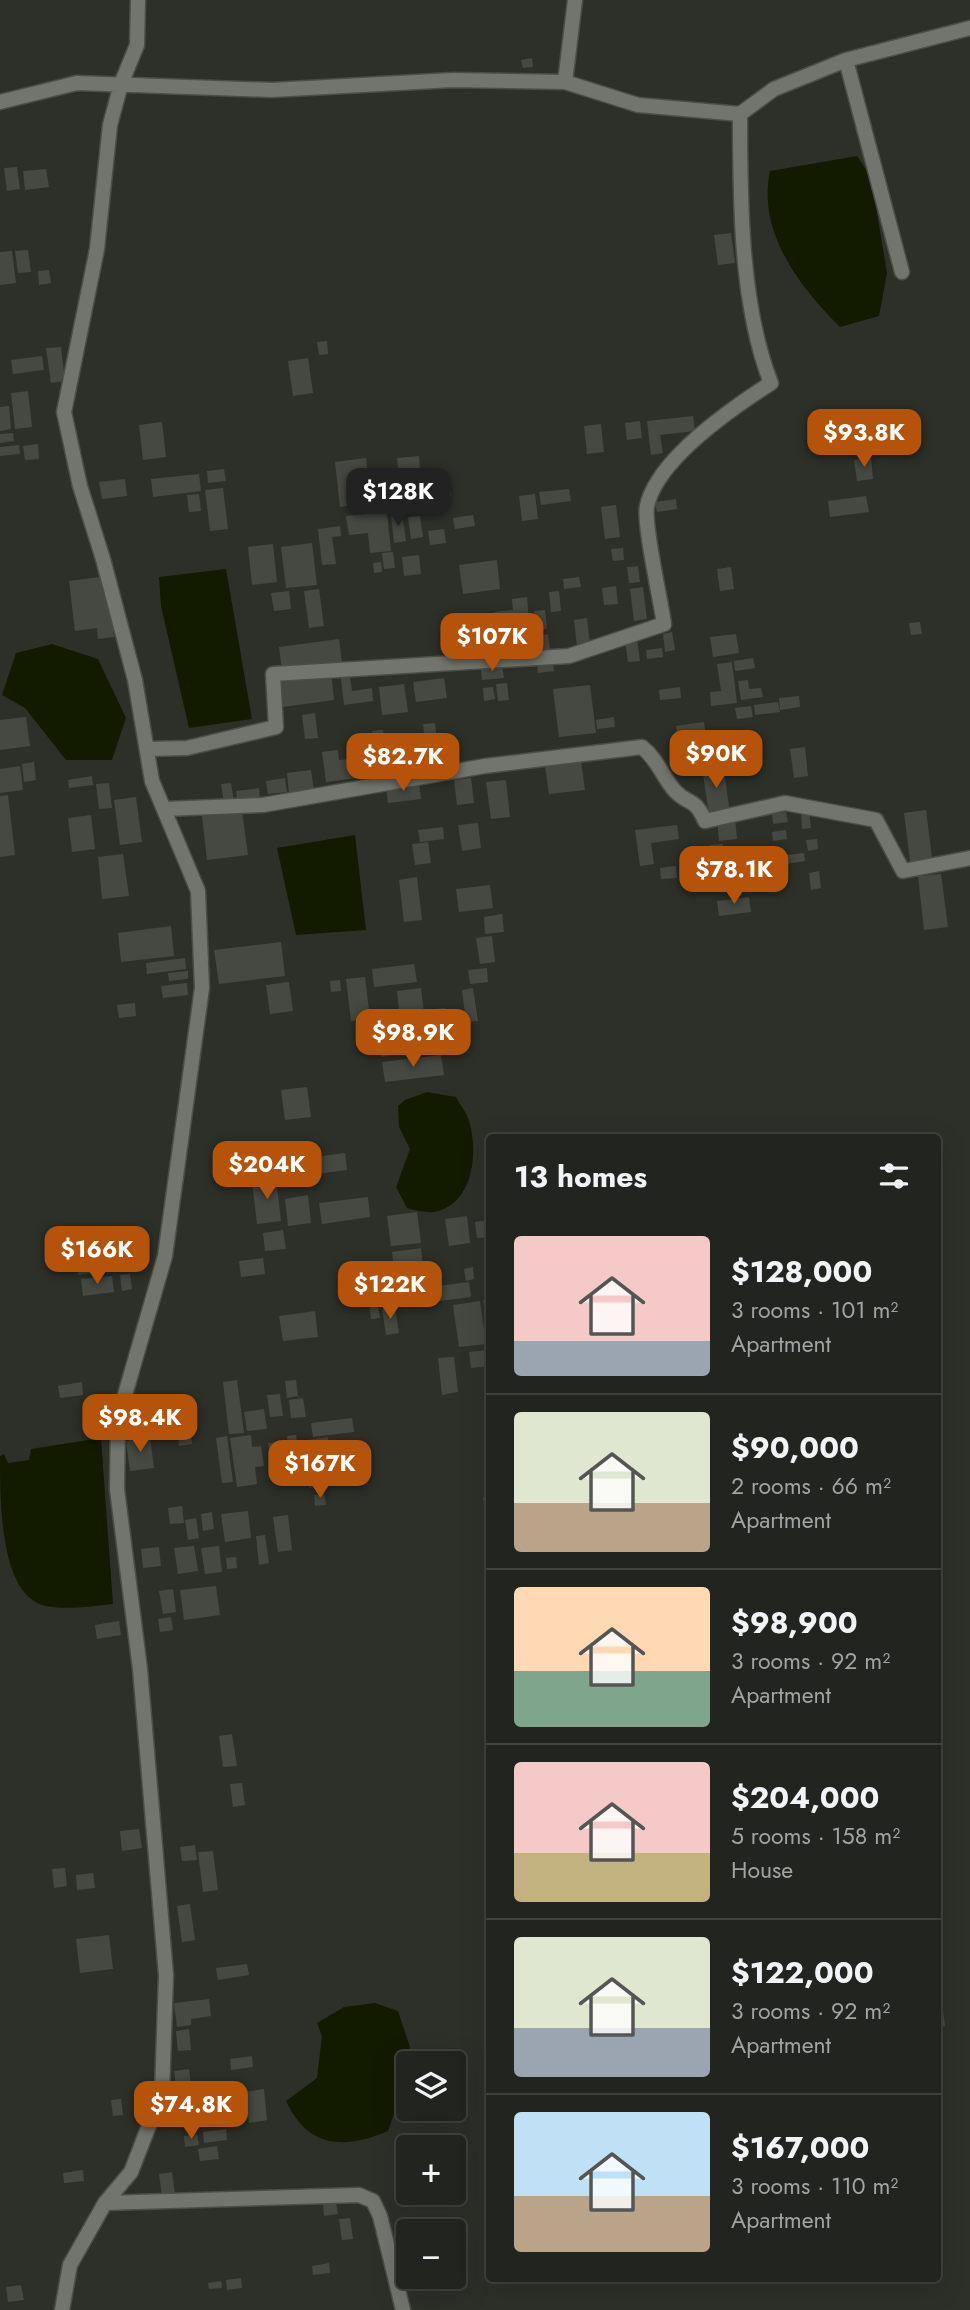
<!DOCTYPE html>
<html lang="en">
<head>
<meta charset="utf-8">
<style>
	:root { --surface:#22241f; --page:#2e302c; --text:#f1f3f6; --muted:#a2a4a4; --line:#3f413d; --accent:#b45309 }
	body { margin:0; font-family:Jost,sans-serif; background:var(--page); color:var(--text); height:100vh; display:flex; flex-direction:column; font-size:26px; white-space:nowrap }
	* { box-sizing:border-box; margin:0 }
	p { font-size:23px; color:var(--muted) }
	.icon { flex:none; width:38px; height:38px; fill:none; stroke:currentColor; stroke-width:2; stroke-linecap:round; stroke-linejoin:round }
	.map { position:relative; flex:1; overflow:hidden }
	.details { position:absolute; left:486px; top:1134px; width:455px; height:1148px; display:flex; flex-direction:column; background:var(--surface); border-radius:7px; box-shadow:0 7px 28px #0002,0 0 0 2px var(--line) }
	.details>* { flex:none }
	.fabs { position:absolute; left:396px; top:2051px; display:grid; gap:14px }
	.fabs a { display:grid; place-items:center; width:70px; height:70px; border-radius:7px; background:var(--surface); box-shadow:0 7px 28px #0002,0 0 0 2px var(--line); font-size:35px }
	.price { position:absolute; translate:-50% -60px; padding:0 16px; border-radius:14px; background:var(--accent); color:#fff; font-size:23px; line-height:46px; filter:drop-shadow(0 2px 4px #0008) }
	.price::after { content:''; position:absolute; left:50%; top:42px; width:21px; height:16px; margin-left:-10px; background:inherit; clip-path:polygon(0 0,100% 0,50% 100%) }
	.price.current { background:#222; color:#fff }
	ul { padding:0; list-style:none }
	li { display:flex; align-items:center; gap:21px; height:175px; padding:0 28px }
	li+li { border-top:2px solid var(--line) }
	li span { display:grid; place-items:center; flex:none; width:196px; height:140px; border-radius:7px; color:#555 }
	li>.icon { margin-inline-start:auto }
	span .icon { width:84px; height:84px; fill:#fffc; stroke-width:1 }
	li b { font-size:30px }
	h2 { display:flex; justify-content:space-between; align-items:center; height:84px; padding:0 28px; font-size:30px }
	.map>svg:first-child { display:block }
	.water { fill:#121b00 }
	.building { fill:#464942 }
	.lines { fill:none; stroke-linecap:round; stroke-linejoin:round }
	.street-casing { stroke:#4c4d48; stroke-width:17 }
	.street { stroke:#72756e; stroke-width:14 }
</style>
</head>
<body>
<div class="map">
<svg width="970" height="2310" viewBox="0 0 970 2310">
	<rect width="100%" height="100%" fill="#2d3029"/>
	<!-- water -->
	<path class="water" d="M 857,156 L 871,177 L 887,273 L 879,316 L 840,327 C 799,286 757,232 770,171 Z
		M 226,569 L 252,719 L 189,728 L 161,606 L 159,577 Z
		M 52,644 L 98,659 L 126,718 L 112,760 L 66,760 L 25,708 L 2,695 L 16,653 Z
		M 355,835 L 366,930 L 296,935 L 277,848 Z
		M 427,1092 L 456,1097 C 460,1105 467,1113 469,1121 C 479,1153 473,1205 434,1212 C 425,1213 415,1210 407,1208 L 396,1187 L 410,1149 L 399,1127 L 398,1106 L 405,1100 Z
		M 101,1438 L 113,1604 C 92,1606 63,1611 42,1605 C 0,1591 0,1502 0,1456 L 4,1454 L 8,1463 L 29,1460 L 31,1449 Z
		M 375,2003 L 398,2011 L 410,2047 L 397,2105 L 388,2131 C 344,2150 308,2148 286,2101 L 317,2078 L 322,2036 L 317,2023 L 344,2007 Z"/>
	<!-- building -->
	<path class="building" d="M 532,58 L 533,67 L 523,68 L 521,60 Z
		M 17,167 L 20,189 L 7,191 L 4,168 Z
		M 46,169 L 49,187 L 25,190 L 23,171 Z
		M 731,233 L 735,263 L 718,265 L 714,235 Z
		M 28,250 L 31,272 L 18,273 L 15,251 Z
		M 12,251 L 16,283 L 0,285 L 0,252 Z
		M 49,270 L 51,283 L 39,285 L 38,271 Z
		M 327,341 L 328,354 L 319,355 L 317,342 Z
		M 61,347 L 65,381 L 51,383 L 46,348 Z
		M 42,356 L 44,370 L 13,374 L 11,360 Z
		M 308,358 L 313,393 L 293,396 L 288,361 Z
		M 28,391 L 32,427 L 15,429 L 11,393 Z
		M 9,406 L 11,429 L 0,431 L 0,407 Z
		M 693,416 L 695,431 L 660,435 L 663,453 L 651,455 L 647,421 Z
		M 640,421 L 642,438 L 627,440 L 625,423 Z
		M 162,422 L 166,457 L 143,460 L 139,425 Z
		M 601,424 L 604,452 L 587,454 L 584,426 Z
		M 13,433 L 14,441 L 0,443 L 0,434 Z
		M 38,444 L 39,459 L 25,460 L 23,446 Z
		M 19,445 L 20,454 L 0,456 L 0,447 Z
		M 419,456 L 420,468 L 398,470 L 397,458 Z
		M 871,457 L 873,479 L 857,481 L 854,460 Z
		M 366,458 L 371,503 L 340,507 L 335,462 Z
		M 224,469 L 226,481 L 208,483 L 207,471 Z
		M 385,469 L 389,499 L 404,497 L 406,507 L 391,509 L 390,502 L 375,504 L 371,471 Z
		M 199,474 L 201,491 L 153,497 L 151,479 Z
		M 448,475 L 451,496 L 418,500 L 416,478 Z
		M 125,479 L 127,496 L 102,499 L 99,482 Z
		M 223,488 L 228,529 L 210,531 L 205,490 Z
		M 569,489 L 571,501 L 541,505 L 539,492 Z
		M 199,494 L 201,511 L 189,512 L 187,495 Z
		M 535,494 L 538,519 L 522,521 L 519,496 Z
		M 866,496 L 869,512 L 830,517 L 828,501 Z
		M 676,499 L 677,509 L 657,512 L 655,502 Z
		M 616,505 L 620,537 L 605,539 L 601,507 Z
		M 387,512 L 391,551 L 370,553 L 368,533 L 349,535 L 346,516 Z
		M 402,513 L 406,541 L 394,543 L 391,515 Z
		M 473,515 L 475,526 L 455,529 L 453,518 Z
		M 420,516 L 423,537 L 411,539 L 408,517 Z
		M 340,526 L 341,536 L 332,537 L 336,564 L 322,565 L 318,529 Z
		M 444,529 L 446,543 L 430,545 L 428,531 Z
		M 312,543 L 317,585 L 286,588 L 281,547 Z
		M 273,544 L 277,582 L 252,585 L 248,547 Z
		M 623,548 L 624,560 L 613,561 L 611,549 Z
		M 393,552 L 395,568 L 384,569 L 382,553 Z
		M 419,555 L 421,574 L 404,576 L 402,557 Z
		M 497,560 L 500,589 L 463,594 L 459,565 Z
		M 381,562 L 382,572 L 374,573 L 373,563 Z
		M 638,566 L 640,582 L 629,583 L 627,567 Z
		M 731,567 L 734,589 L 720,591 L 717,569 Z
		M 107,576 L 114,637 L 98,639 L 97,628 L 75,631 L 69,581 Z
		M 579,577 L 581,587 L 564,589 L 563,579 Z
		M 616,586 L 618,604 L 604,605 L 602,588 Z
		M 643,587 L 647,619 L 634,621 L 630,589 Z
		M 319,589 L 324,626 L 309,628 L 304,591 Z
		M 289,591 L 291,609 L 274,611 L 271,593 Z
		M 559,591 L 561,611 L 551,612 L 549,592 Z
		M 527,597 L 529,622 L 496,626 L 494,612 L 513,610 L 512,599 Z
		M 545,610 L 547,629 L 536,630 L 534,611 Z
		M 587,618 L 590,644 L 577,646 L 574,620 Z
		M 920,622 L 922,634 L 911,635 L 909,623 Z
		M 528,627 L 530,641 L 517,643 L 515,628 Z
		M 672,632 L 675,650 L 665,652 L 663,634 Z
		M 548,634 L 550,653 L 538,654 L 536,636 Z
		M 736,634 L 739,653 L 713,657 L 710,637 Z
		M 339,639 L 342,663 L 282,670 L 279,647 Z
		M 637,639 L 640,661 L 628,662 L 625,641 Z
		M 485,643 L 486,653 L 477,654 L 475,644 Z
		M 662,648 L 663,657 L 647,659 L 646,650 Z
		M 753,658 L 755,668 L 735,671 L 734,661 Z
		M 552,659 L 554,671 L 538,673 L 537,661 Z
		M 732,662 L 737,703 L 711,706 L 710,692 L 721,691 L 717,664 Z
		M 502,666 L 504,678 L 482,680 L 481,669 Z
		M 331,671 L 334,700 L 283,707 L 279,678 Z
		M 350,677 L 352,691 L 372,688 L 373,701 L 344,705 L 341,678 Z
		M 444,678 L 447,698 L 416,702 L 413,682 Z
		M 748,680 L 749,689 L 761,688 L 763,697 L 741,700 L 738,681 Z
		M 507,683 L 509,700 L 498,701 L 496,684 Z
		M 404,684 L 408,712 L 382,715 L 379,687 Z
		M 590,685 L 596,733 L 559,737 L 553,689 Z
		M 493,687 L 495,699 L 484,701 L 483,688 Z
		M 680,687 L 681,698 L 660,700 L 659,690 Z
		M 799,696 L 800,707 L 780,710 L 779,698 Z
		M 778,702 L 780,712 L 755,715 L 754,705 Z
		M 751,706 L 753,717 L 737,719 L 735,708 Z
		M 315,713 L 318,738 L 305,739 L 302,715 Z
		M 26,717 L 30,746 L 0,750 L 0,720 Z
		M 614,717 L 615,727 L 597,729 L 596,720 Z
		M 704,722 L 709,761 L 681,764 L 676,726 Z
		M 435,723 L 438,749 L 414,752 L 413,743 L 425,742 L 423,724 Z
		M 383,730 L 386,753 L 375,754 L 372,731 Z
		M 805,747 L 808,776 L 794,778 L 790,749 Z
		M 338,750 L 339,760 L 370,757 L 372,776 L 326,782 L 322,752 Z
		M 451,751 L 453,762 L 425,766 L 423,754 Z
		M 406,752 L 408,764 L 393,765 L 392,754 Z
		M 581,761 L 585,790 L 549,794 L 545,766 Z
		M 34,762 L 36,780 L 24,782 L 22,764 Z
		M 723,763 L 730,814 L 709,816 L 702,766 Z
		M 20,766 L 23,790 L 0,793 L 0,769 Z
		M 311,770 L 314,791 L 289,794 L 287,773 Z
		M 92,776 L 93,785 L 69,788 L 68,780 Z
		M 285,778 L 287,792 L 268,794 L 266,781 Z
		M 471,778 L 474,803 L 457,805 L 454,780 Z
		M 506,780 L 510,817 L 491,819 L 486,782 Z
		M 109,783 L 112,808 L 99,809 L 96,784 Z
		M 231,783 L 234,802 L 224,803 L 221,784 Z
		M 419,783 L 421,799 L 388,803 L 386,786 Z
		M 259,788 L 260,800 L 238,803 L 236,791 Z
		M 8,795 L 15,855 L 0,857 L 0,796 Z
		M 136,797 L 142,842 L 120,845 L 114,800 Z
		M 926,810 L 933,866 L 911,869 L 904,813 Z
		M 242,811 L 248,855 L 207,860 L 202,816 Z
		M 786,812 L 788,822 L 773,824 L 772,814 Z
		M 809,813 L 811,828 L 802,829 L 801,814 Z
		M 91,815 L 95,849 L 72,852 L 68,818 Z
		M 735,817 L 737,839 L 719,841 L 717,819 Z
		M 478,823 L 481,848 L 462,851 L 458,825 Z
		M 677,825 L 679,839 L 651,843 L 654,864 L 640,866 L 635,830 Z
		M 443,827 L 444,839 L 420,842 L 418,830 Z
		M 786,830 L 787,839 L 773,841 L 772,832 Z
		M 817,839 L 818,849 L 808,851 L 806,840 Z
		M 428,842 L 431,863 L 415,865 L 412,844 Z
		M 723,844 L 725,862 L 712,864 L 709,845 Z
		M 804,853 L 805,861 L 780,865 L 779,856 Z
		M 123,854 L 129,896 L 102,899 L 98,857 Z
		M 676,866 L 677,878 L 661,879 L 660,868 Z
		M 740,868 L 742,885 L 724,887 L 722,870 Z
		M 819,871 L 821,888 L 811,890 L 809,873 Z
		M 941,874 L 948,927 L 924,930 L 918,876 Z
		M 417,877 L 422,920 L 404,922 L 399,880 Z
		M 490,885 L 493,908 L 459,912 L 456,889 Z
		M 749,897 L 751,912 L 719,916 L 717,901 Z
		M 502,914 L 504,932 L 485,934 L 484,917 Z
		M 171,926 L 174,956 L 121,962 L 118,933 Z
		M 492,936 L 495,962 L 480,964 L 476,938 Z
		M 281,942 L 285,976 L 219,984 L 214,950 Z
		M 185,958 L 186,969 L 147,974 L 146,963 Z
		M 414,964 L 417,982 L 374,987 L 372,969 Z
		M 487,968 L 488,982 L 470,984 L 468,970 Z
		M 188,971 L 188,979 L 169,981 L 168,973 Z
		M 365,977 L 370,1019 L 351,1021 L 346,979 Z
		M 340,980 L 341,991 L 331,992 L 330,981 Z
		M 289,982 L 293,1011 L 270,1014 L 266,985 Z
		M 187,983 L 188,995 L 163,998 L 161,986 Z
		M 421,988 L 427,1038 L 402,1040 L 397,991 Z
		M 473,988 L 478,1021 L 466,1022 L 462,990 Z
		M 135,1003 L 136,1016 L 119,1018 L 117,1005 Z
		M 445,1008 L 449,1043 L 430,1045 L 425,1010 Z
		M 395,1014 L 397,1028 L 377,1030 L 376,1016 Z
		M 421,1040 L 422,1051 L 381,1057 L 380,1046 Z
		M 441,1055 L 444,1075 L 385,1082 L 382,1062 Z
		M 307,1087 L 311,1117 L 285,1120 L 281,1090 Z
		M 345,1153 L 347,1170 L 301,1176 L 299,1159 Z
		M 284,1154 L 285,1168 L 260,1171 L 259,1157 Z
		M 276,1178 L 281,1221 L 257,1224 L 252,1181 Z
		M 308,1195 L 311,1223 L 288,1226 L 285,1199 Z
		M 368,1197 L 370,1217 L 322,1224 L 319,1203 Z
		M 417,1212 L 421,1243 L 391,1246 L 387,1216 Z
		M 467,1216 L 470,1243 L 449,1246 L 445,1219 Z
		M 490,1220 L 490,1237 L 477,1238 L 475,1222 Z
		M 283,1230 L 286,1249 L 265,1251 L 263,1233 Z
		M 421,1248 L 424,1277 L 395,1280 L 392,1252 Z
		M 99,1257 L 101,1272 L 78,1275 L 76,1260 Z
		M 263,1258 L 265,1274 L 241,1277 L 239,1261 Z
		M 473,1267 L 474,1279 L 466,1281 L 464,1269 Z
		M 130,1274 L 132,1289 L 122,1291 L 120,1275 Z
		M 112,1276 L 114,1292 L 83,1296 L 81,1279 Z
		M 390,1280 L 393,1302 L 379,1304 L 376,1282 Z
		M 469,1282 L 471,1297 L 440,1301 L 438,1286 Z
		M 428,1283 L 431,1303 L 414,1305 L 411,1285 Z
		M 409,1285 L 411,1301 L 396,1303 L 394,1287 Z
		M 376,1292 L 380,1318 L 371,1319 L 368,1293 Z
		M 483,1300 L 490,1300 L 490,1339 L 488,1339 Z
		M 480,1301 L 486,1344 L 459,1347 L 453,1305 Z
		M 395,1307 L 399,1333 L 386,1335 L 382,1309 Z
		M 315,1311 L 318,1337 L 283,1341 L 279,1316 Z
		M 487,1350 L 489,1366 L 471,1368 L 469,1352 Z
		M 454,1357 L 458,1392 L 442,1395 L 438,1358 Z
		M 237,1380 L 244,1433 L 229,1434 L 223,1382 Z
		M 296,1380 L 298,1396 L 287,1398 L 285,1381 Z
		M 82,1382 L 83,1395 L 60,1398 L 58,1386 Z
		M 280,1394 L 283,1416 L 270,1417 L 267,1395 Z
		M 303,1398 L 306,1417 L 291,1418 L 289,1400 Z
		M 264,1409 L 267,1429 L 247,1431 L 244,1412 Z
		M 171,1415 L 173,1432 L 152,1435 L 149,1418 Z
		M 352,1418 L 354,1432 L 313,1437 L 311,1423 Z
		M 101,1424 L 102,1433 L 89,1435 L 88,1426 Z
		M 190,1426 L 192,1444 L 179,1446 L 177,1428 Z
		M 251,1435 L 252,1447 L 261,1446 L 264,1466 L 255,1467 L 257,1484 L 237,1487 L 230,1438 Z
		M 296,1435 L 299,1456 L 289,1457 L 287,1436 Z
		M 227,1436 L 233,1482 L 222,1483 L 216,1438 Z
		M 150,1437 L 154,1468 L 130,1471 L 126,1441 Z
		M 328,1437 L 329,1451 L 304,1454 L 302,1441 Z
		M 280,1442 L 283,1467 L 272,1468 L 268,1443 Z
		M 319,1457 L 323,1486 L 309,1488 L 306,1458 Z
		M 303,1463 L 304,1476 L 292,1478 L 291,1464 Z
		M 324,1494 L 326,1505 L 315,1506 L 314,1495 Z
		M 490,1496 L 490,1532 L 487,1533 L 483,1497 Z
		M 182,1506 L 184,1523 L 170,1524 L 168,1508 Z
		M 248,1511 L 251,1538 L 225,1542 L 221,1514 Z
		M 212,1512 L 214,1529 L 203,1531 L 201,1514 Z
		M 288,1515 L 292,1550 L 278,1552 L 273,1517 Z
		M 196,1518 L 199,1538 L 188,1540 L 185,1520 Z
		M 265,1535 L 269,1563 L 259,1565 L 256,1536 Z
		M 194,1546 L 198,1571 L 178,1574 L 174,1548 Z
		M 219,1546 L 222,1572 L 205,1574 L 201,1548 Z
		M 159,1547 L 161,1566 L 143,1568 L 141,1549 Z
		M 236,1557 L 237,1568 L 227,1569 L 226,1558 Z
		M 216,1586 L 220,1615 L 184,1620 L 180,1590 Z
		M 173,1589 L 176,1612 L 163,1614 L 159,1591 Z
		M 171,1617 L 173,1630 L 160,1632 L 158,1619 Z
		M 119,1621 L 121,1635 L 97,1639 L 95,1625 Z
		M 232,1734 L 237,1766 L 223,1767 L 219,1736 Z
		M 242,1783 L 245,1805 L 233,1807 L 230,1784 Z
		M 139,1829 L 142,1848 L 122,1851 L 120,1831 Z
		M 195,1845 L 197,1860 L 182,1861 L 180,1847 Z
		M 213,1851 L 218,1890 L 203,1892 L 198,1852 Z
		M 65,1868 L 67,1886 L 54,1888 L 52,1869 Z
		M 93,1873 L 95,1888 L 77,1890 L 76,1875 Z
		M 190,1904 L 195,1940 L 182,1942 L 177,1906 Z
		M 109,1935 L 113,1969 L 80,1973 L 76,1939 Z
		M 247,1964 L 249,1975 L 218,1980 L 216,1968 Z
		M 209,1999 L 211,2016 L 191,2019 L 191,2025 L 177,2027 L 174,2003 Z
		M 938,2011 L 943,2011 L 945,2026 L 938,2027 Z
		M 189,2029 L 191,2050 L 178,2051 L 176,2031 Z
		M 252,2056 L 253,2067 L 231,2070 L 230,2059 Z
		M 189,2069 L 192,2092 L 177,2094 L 174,2071 Z
		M 264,2089 L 267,2120 L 249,2123 L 245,2092 Z
		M 121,2099 L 123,2115 L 113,2116 L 111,2100 Z
		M 186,2100 L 188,2120 L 179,2121 L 176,2101 Z
		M 242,2107 L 244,2123 L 225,2126 L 223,2109 Z
		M 199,2121 L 200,2128 L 185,2131 L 184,2123 Z
		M 226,2129 L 227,2140 L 204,2143 L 203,2132 Z
		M 197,2134 L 199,2145 L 185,2147 L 184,2136 Z
		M 217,2146 L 219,2159 L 200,2161 L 198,2149 Z
		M 83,2170 L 84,2181 L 64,2183 L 63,2173 Z
		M 172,2172 L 175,2194 L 162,2196 L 159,2174 Z
		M 336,2203 L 338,2214 L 324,2216 L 323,2204 Z
		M 350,2218 L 353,2239 L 342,2240 L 339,2219 Z
		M 329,2263 L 330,2273 L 313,2275 L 312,2266 Z
		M 241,2278 L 242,2288 L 227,2290 L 226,2280 Z
		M 221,2281 L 222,2288 L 209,2289 L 208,2283 Z
		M 21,2285 L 24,2300 L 8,2302 L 6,2287 Z"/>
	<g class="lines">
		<!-- street casing -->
		<g class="street-casing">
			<path id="street" d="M 846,60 L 902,272
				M 565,82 L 575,0
				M 0,102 L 77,83 L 272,90 L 453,80 L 565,82 L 638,105 L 740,114 C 740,197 740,305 771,383 C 732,408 657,459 647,506 C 643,523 661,601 664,624 L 569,656 L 273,674 L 276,727 L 187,748 L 147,749
				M 740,114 L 774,89 L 846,60 L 970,28
				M 164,809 L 263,805 L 485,766 L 642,747 C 658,760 662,776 675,791 C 689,806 694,796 705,821 L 785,803 L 876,820 L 903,871 L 970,858
				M 105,2203 L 359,2195 L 373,2201 L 380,2216 L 403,2310
				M 62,2310 L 70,2265 L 105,2203 L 131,2172 L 162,2092 L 166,1975 L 140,1669 L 117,1489 L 118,1419 L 165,1256 L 202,988 L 198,891 L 152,781 L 135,680 L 103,559 L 80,486 L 64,412 L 97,249 L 110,125 L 121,84 L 137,45 L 138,0"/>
		</g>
		<!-- street -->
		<use href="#street" class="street"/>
	</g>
</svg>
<div class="fabs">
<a><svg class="icon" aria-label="layers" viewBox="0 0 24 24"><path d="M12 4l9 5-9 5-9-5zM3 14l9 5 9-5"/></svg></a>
<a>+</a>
<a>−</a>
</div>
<b class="price" style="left:864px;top:469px">$93.8K</b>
<b class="price current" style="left:398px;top:528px">$128K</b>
<b class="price" style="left:492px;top:673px">$107K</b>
<b class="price" style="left:716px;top:790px">$90K</b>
<b class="price" style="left:403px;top:793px">$82.7K</b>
<b class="price" style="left:734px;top:906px">$78.1K</b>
<b class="price" style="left:413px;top:1069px">$98.9K</b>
<b class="price" style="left:267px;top:1201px">$204K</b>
<b class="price" style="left:97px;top:1286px">$166K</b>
<b class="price" style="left:390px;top:1321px">$122K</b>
<b class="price" style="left:140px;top:1454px">$98.4K</b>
<b class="price" style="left:320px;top:1500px">$167K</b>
<b class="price" style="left:191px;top:2141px">$74.8K</b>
<section class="details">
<h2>13 homes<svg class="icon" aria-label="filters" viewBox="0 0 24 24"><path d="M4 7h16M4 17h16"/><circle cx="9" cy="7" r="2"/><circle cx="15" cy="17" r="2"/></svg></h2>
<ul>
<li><span style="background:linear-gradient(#f6c9c9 75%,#9aa5b1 0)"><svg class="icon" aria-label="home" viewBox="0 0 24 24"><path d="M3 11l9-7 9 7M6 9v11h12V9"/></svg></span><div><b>$128,000</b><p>3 rooms · 101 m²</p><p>Apartment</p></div></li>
<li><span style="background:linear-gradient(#dfe7d0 65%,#b9a48a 0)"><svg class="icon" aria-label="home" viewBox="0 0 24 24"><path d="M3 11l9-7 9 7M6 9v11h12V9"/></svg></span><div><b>$90,000</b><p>2 rooms · 66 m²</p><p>Apartment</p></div></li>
<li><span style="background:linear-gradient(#ffd9b3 60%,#7fa58c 0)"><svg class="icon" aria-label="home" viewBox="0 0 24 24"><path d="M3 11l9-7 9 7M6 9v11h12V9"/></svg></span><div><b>$98,900</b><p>3 rooms · 92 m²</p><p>Apartment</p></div></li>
<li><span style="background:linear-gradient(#f6c9c9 65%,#c2b280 0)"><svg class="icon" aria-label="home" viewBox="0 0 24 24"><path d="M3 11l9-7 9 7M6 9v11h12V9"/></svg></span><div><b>$204,000</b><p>5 rooms · 158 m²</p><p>House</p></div></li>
<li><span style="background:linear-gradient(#dfe7d0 65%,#9aa5b1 0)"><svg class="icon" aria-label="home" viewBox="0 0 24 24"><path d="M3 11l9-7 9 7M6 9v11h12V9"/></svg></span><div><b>$122,000</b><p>3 rooms · 92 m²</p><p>Apartment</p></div></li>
<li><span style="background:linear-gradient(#bfe0f5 60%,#b9a48a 0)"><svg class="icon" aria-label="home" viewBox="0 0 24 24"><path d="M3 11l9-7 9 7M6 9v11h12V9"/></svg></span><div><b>$167,000</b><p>3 rooms · 110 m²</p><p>Apartment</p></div></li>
</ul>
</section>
</div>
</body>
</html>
